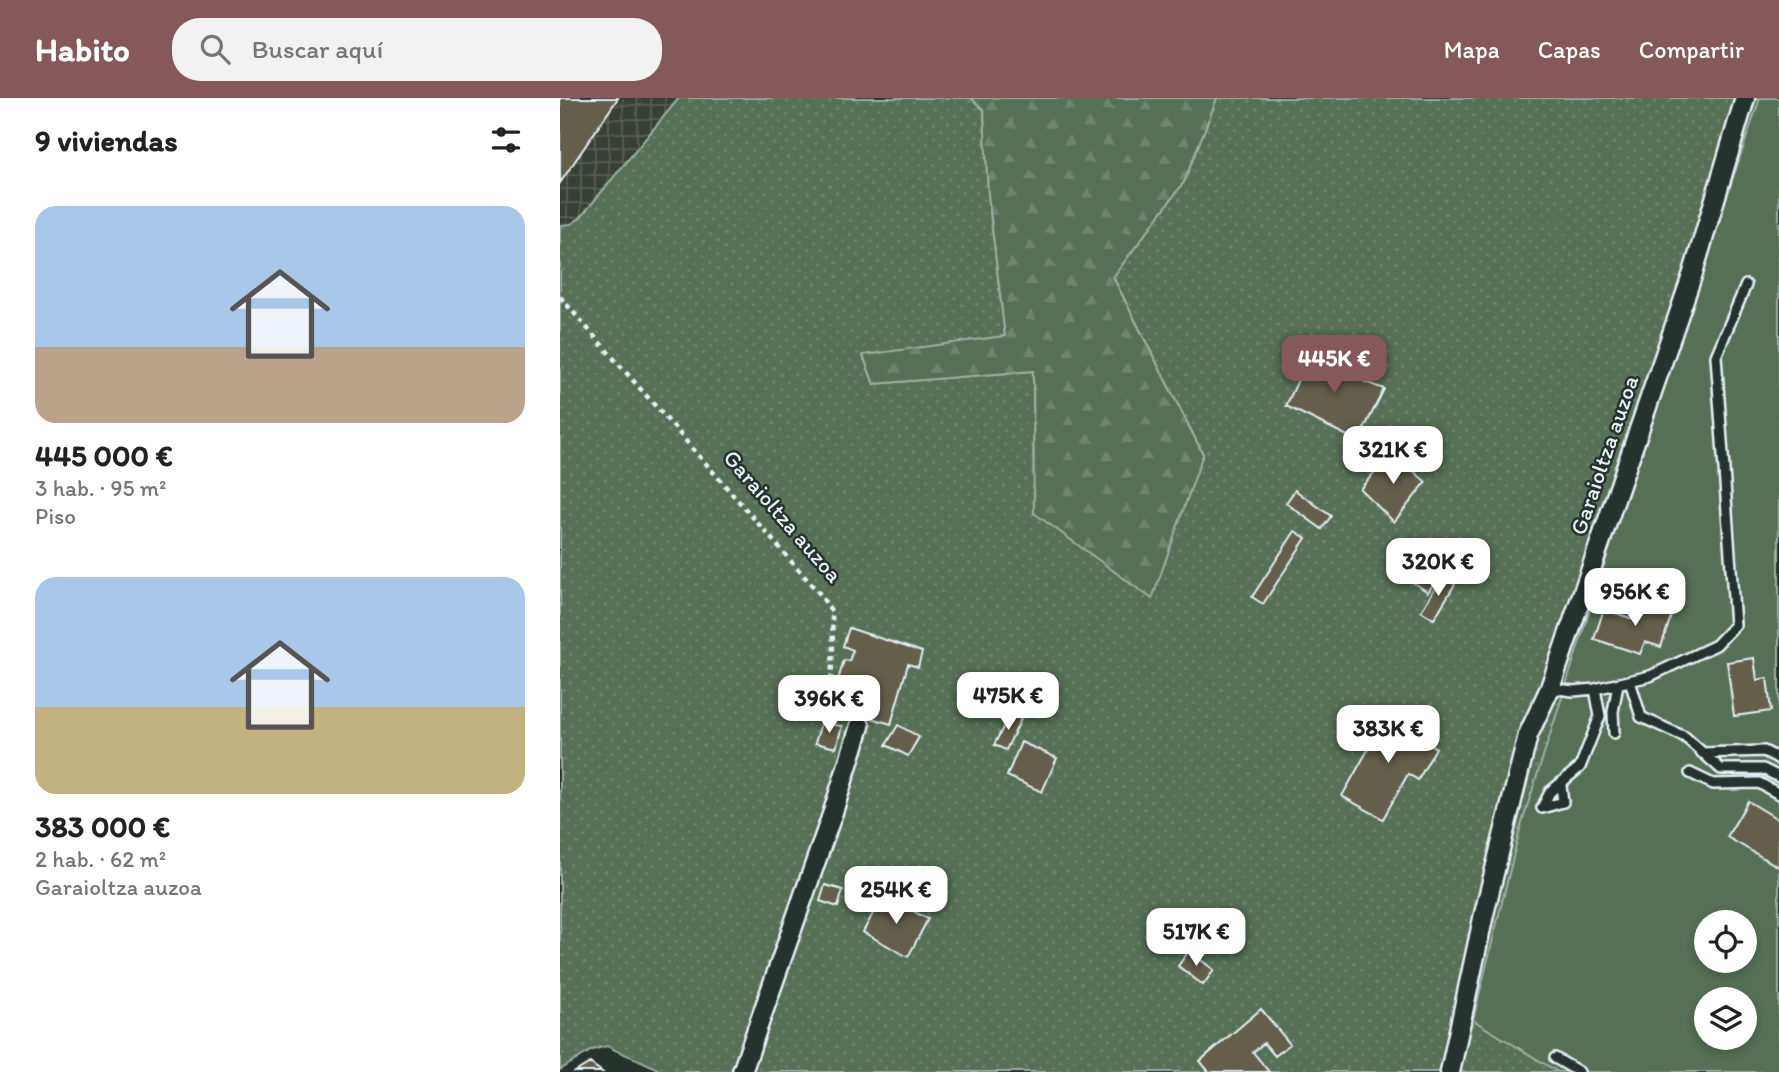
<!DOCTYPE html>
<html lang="es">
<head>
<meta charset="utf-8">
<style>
	:root { --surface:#fff; --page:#f2f2f2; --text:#222; --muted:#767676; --accent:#85585c }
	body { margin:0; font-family:Itim,sans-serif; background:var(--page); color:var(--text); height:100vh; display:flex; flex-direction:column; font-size:26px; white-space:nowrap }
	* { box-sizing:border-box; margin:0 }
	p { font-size:23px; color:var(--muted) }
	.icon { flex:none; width:38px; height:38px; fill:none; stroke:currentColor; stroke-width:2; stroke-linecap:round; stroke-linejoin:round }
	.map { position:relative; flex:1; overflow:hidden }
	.details { display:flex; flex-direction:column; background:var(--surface); width:560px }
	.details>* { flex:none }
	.controls { position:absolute; left:1134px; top:812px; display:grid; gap:14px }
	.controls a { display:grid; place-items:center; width:63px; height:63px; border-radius:50%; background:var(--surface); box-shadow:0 4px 10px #0003; font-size:35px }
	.price { position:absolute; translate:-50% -60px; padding:0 16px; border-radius:14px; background:#fff; color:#222; font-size:23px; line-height:46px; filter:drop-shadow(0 2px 4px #0008) }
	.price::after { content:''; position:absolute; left:50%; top:42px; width:21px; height:16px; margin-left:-10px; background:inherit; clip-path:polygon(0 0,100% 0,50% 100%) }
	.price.selected { background:var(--accent); color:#fff }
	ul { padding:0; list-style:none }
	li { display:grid; align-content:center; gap:14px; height:371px; padding:0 35px }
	li span { display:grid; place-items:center; height:217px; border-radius:21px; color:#555 }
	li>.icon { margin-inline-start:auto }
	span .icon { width:126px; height:126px; fill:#fffc; stroke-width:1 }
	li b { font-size:30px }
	h2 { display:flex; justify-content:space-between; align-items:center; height:84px; padding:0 35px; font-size:30px }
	header { display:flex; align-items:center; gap:42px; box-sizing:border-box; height:98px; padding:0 35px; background:var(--accent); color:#fff }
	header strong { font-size:33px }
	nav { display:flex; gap:38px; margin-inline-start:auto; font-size:24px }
	.search { width:490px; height:63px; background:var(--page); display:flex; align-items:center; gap:18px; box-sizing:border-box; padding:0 24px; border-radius:28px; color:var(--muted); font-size:26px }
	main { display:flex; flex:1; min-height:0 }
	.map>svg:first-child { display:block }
	.industrial { fill:url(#industrial-grid) }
	.grass { fill:url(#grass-dots); stroke:#9eb0a7; stroke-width:2; fill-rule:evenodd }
	.forest { fill:url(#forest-firs); stroke:#9eb0a7; stroke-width:2 }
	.garden { fill:#546f56; stroke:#9eb0a7; stroke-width:2; fill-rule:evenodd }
	.building { fill:#645e4c; stroke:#e8f1f8; stroke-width:2 }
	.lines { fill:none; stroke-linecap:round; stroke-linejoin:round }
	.service-casing { stroke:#e8f1f8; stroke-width:14 }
	.minor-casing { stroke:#e8f1f8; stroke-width:23 }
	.path { stroke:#e8f1f8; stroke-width:4.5; stroke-dasharray:5 5; stroke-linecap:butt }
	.service { stroke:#26332d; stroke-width:9 }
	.minor { stroke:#26332d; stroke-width:18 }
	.labels { text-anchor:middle; stroke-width:5; stroke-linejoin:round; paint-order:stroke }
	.street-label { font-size:23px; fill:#e8f1f8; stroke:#26332d }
</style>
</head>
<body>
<header>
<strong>Habito</strong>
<div class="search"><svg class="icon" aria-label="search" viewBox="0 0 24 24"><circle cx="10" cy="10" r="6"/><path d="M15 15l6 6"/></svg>Buscar aquí</div>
<nav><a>Mapa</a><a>Capas</a><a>Compartir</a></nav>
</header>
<main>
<section class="details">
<h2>9 viviendas<svg class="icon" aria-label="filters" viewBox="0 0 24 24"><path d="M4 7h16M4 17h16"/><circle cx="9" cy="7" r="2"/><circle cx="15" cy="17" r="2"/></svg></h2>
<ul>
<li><span style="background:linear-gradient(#a9c7e8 65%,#b9a48a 0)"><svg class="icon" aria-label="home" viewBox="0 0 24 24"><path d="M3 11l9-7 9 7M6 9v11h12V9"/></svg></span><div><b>445 000 €</b><p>3 hab. · 95 m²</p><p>Piso</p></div></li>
<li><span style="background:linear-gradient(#a9c7e8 60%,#c2b280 0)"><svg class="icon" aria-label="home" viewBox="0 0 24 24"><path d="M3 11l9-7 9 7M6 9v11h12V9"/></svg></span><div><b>383 000 €</b><p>2 hab. · 62 m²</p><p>Garaioltza auzoa</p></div></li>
</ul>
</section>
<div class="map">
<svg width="1219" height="974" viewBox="0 0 1219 974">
	<defs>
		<pattern id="industrial-grid" width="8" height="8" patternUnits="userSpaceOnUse" patternTransform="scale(1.75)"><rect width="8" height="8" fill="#394036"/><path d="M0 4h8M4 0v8" fill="none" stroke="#565c54"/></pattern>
		<pattern id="grass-dots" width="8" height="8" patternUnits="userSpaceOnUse" patternTransform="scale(1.75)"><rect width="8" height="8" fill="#546f56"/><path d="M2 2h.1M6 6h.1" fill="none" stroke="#6d846f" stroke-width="1.8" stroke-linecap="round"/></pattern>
		<pattern id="forest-firs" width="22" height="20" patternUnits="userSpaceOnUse" patternTransform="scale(1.75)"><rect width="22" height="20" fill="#546f56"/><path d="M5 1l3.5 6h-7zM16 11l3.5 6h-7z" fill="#6d846f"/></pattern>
	</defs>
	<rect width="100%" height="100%" fill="#26332d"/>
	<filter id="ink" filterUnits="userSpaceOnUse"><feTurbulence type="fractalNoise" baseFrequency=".0143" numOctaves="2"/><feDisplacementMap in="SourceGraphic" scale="14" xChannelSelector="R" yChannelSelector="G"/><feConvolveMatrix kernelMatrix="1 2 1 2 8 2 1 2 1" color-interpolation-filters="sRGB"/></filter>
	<g filter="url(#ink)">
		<!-- industrial -->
		<path class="industrial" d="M 0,0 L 119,0 L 20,120 L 11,126 L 0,127 Z"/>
		<!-- grass -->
		<path class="grass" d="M 119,0 L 411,0 L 424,12 L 428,96 L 445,238 L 303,258 L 314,286 L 473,273 L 474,415 L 643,356 L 553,179 L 624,84 L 657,0 L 1219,0 L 1219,974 L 102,974 C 85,962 65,958 47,948 L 32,952 L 0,972 L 0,127 L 11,126 L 20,120 ZM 1146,824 L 1185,824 L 1185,863 L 1146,863 ZM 1146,901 L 1185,901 L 1185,940 L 1146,940 Z"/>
		<!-- forest -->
		<path class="forest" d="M 411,0 L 657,0 L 624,84 L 553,179 L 643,356 L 592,501 L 474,415 L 473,273 L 314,286 L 303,257 L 445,238 L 428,96 L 424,12 Z"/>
		<!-- garden -->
		<path class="garden" d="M 1200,0 L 1219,0 L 1219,974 L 998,974 L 913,922 L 960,731 L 1074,373 ZM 1146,824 L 1185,824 L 1185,863 L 1146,863 ZM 1146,901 L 1185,901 L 1185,940 L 1146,940 Z"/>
		<!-- building -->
		<path class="building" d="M 0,0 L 58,0 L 0,85 Z
			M 754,247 L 791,265 L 784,276 L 824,291 L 798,343 L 726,308 Z
			M 832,354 L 866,384 L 834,424 L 800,391 Z
			M 735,392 L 771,418 L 762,431 L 726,405 Z
			M 735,433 L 746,440 L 703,506 L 692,499 Z
			M 867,465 L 881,474 L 868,494 L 854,485 Z
			M 883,478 L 895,486 L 874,521 L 861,513 Z
			M 1083,501 L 1113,512 L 1101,549 L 1085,544 L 1080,556 L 1034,541 L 1044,511 L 1076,522 Z
			M 289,530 L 362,554 L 358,569 L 348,566 L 331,626 L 279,610 L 288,585 L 278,582 L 284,562 L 289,563 L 293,552 L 283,548 Z
			M 1194,560 L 1197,582 L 1207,580 L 1211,613 L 1174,618 L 1167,564 Z
			M 831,611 L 854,624 L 848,634 L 876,650 L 858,682 L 848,676 L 823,721 L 782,698 Z
			M 450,616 L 461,621 L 446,652 L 434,647 Z
			M 261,625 L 282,628 L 276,650 L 255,645 Z
			M 338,627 L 359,639 L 348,658 L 326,647 Z
			M 461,644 L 497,660 L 482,694 L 447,678 Z
			M 1188,703 L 1219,722 L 1219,769 L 1167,739 Z
			M 265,787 L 283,792 L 278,809 L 260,803 Z
			M 323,797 L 368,821 L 348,859 L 303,834 Z
			M 629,853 L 654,872 L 643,887 L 618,868 Z
			M 701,911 L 730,946 L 715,958 L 704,945 L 693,954 L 709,974 L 649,974 L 640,963 Z
			M 30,965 L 42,974 L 15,974 Z"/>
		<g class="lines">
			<!-- service casing -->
			<g class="service-casing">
				<path id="service" d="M 1070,583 L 1081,619 L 1125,639 L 1161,671 L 1203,671 L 1219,679
					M 990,590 L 1013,593 L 1035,591 L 1090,578 L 1156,547 L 1175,527 L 1156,258 L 1186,187
					M 1054,635 L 1053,614 L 1058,586
					M 1142,655 L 1204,653 L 1219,661
					M 1130,675 L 1153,686 L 1199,685 L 1219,696
					M 982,710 L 990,694 L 1020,669 L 1040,618 L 1035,591
					M 982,710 L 1003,704 L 1001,688
					M 995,960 L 1019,974"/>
			</g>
			<!-- minor casing -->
			<g class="minor-casing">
				<path id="minor" d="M 182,974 L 273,714 L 300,628
					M 890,974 L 924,816 L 968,637 L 990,590 L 1133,175 L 1185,0"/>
			</g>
			<!-- path -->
			<path class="path" d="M 0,199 L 259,495 L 272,514 L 273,550 L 269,614 L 285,621"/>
			<!-- service -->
			<use href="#service" class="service"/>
			<!-- minor -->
			<use href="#minor" class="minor"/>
		</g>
	</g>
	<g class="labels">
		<!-- street labels -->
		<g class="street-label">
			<text transform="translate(1044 357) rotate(-71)" y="8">Garaioltza auzoa</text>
			<text transform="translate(223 418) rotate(49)" y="8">Garaioltza auzoa</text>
		</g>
	</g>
</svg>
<div class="controls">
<a><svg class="icon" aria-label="locate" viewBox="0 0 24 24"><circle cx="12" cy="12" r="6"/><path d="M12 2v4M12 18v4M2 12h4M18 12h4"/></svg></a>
<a><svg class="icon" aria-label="layers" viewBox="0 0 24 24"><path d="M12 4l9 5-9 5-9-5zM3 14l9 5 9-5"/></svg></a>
</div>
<b class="price selected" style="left:774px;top:297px">445K €</b>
<b class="price" style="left:833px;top:388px">321K €</b>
<b class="price" style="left:878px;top:500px">320K €</b>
<b class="price" style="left:1075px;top:530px">956K €</b>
<b class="price" style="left:448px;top:634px">475K €</b>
<b class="price" style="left:269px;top:637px">396K €</b>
<b class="price" style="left:828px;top:667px">383K €</b>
<b class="price" style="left:336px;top:828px">254K €</b>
<b class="price" style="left:636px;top:870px">517K €</b>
</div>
</main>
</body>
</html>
